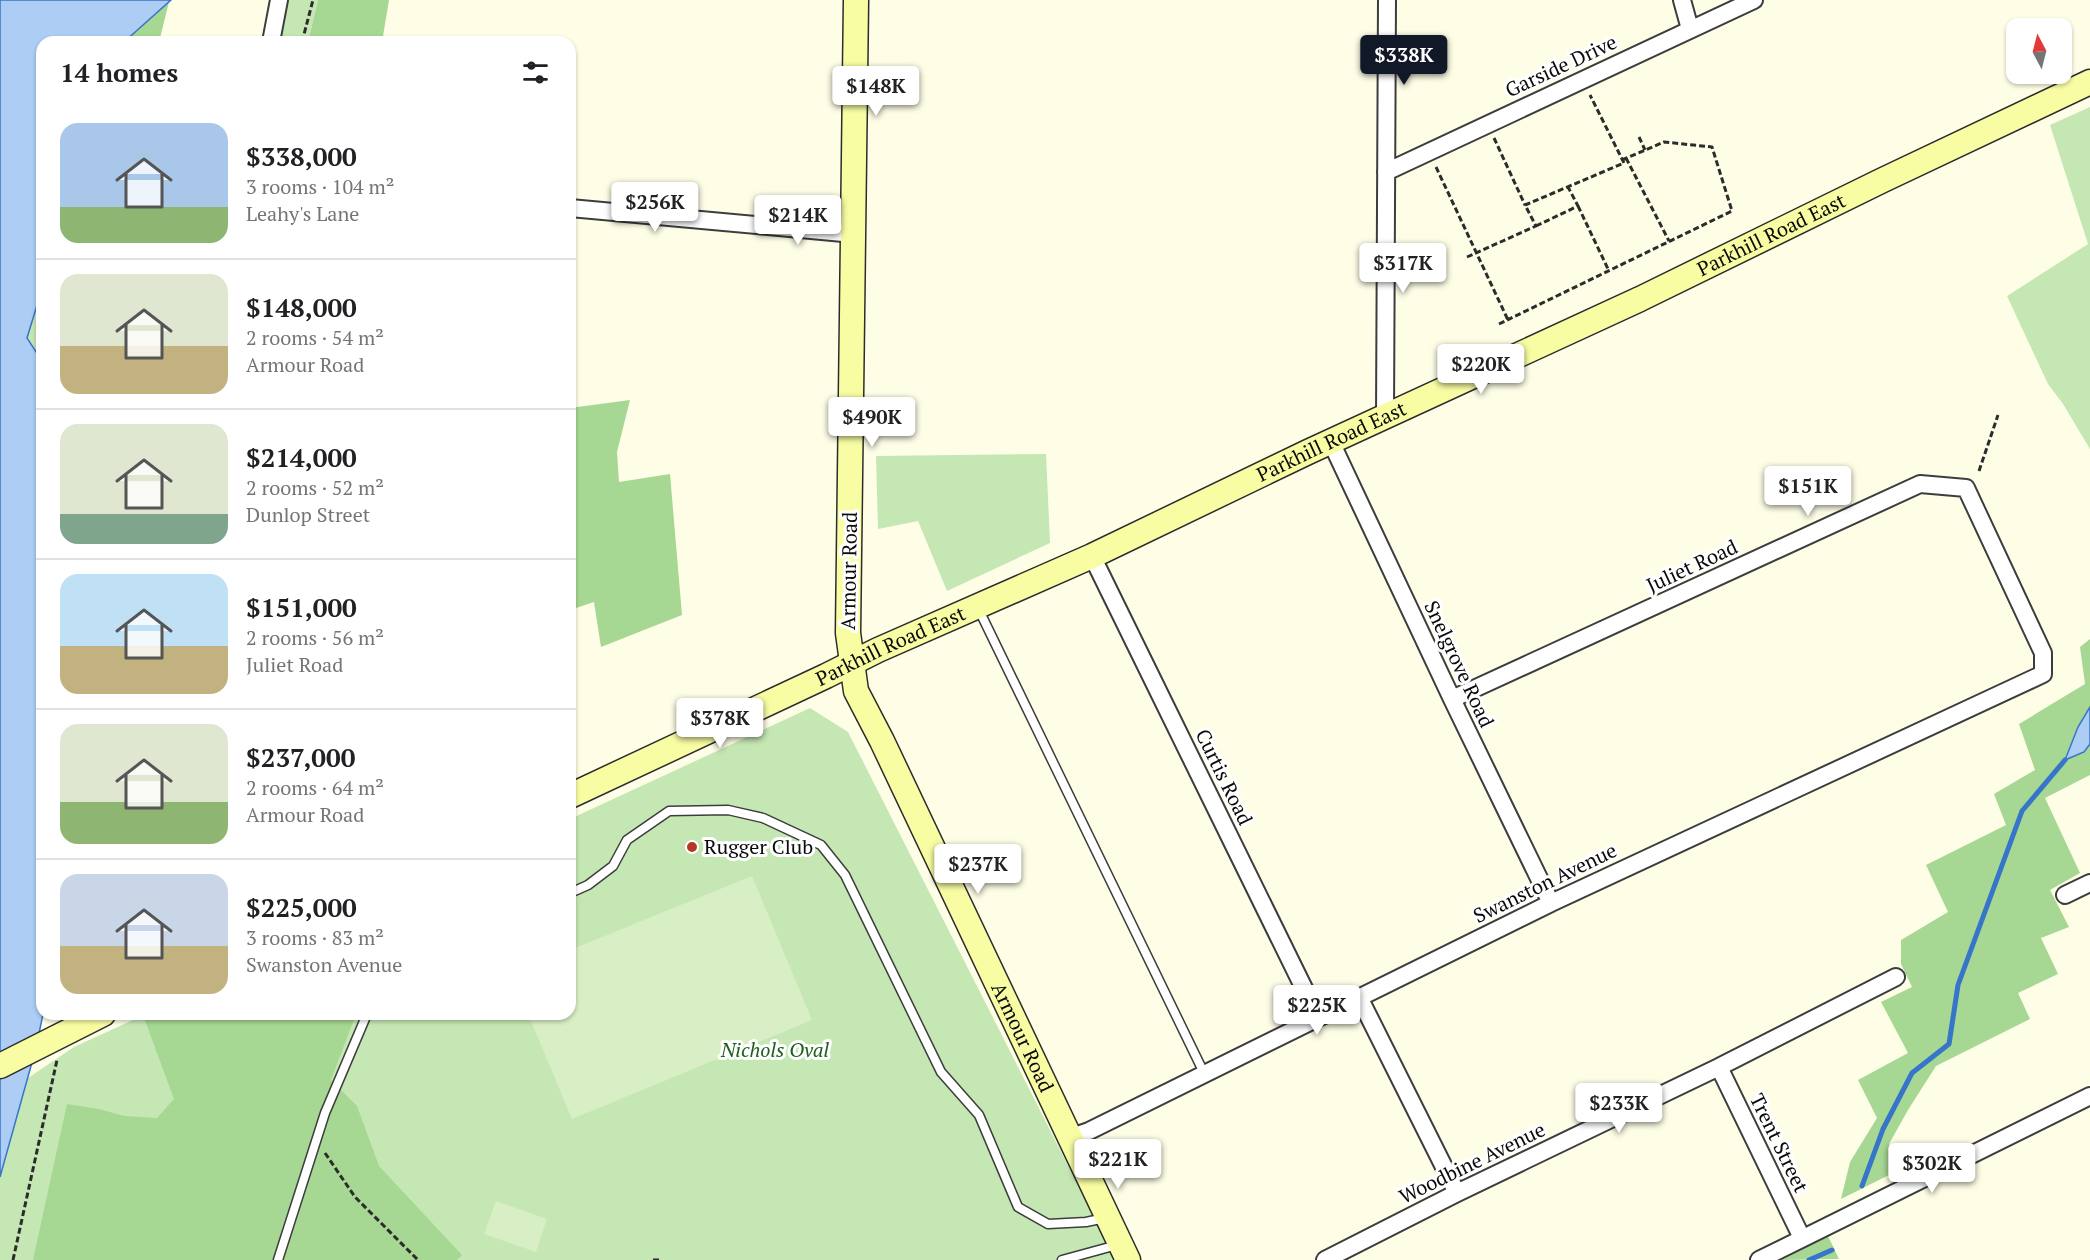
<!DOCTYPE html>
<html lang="en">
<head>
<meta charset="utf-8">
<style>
	:root { --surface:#fff; --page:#f6f6f6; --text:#202124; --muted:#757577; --line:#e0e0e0; --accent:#111827 }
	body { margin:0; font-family:"PT Serif",serif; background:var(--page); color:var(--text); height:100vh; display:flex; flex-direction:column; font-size:22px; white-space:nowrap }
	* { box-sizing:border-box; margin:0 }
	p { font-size:20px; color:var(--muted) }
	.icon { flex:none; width:33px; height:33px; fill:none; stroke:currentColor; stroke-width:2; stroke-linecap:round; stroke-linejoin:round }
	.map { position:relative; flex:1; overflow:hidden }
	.side { position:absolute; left:36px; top:36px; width:540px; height:984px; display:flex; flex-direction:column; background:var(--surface); border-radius:18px; box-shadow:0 2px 4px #0004 }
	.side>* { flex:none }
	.needle { width:39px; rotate:353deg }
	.buttons { position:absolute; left:2006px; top:18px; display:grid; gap:12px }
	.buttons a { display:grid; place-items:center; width:66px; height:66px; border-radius:12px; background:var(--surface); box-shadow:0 2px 4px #0004; font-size:30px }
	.price { position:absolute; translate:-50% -51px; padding:0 14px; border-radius:6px; background:#fff; color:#222; font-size:20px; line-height:39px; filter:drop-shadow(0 2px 3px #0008) }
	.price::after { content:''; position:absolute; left:50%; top:36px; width:18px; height:14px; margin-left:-9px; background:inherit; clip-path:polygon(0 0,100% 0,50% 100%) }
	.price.current { background:var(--accent); color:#fff }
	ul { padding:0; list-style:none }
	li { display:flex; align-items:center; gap:18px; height:150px; padding:0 24px }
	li+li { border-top:2px solid var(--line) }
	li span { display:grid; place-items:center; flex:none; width:168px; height:120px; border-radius:18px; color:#555 }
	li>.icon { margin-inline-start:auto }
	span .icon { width:72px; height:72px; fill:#fffc; stroke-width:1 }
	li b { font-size:26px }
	h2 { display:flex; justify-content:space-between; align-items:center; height:72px; padding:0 24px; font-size:26px }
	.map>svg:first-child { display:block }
	.green { fill:#c5e7b3 }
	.forest { fill:#a6d793 }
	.pitch { fill:#d8eec4 }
	.water { fill:#adcdf4; stroke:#3675c9; stroke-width:1.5 }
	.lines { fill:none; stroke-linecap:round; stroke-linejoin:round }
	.stream { stroke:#3675c9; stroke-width:5 }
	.service-casing { stroke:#3d3d3d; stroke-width:11 }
	.minor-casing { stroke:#3d3d3d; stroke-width:20 }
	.secondary-casing { stroke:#2c2c2c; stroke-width:27 }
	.path { stroke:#2c2c2c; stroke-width:3; stroke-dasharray:6 3; stroke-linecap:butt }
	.service { stroke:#fff; stroke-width:8 }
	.minor { stroke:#fff; stroke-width:16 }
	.secondary { stroke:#f8fda3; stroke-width:24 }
	.poi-dot { fill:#b53827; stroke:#fff; stroke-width:2 }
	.labels { text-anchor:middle; stroke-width:6; stroke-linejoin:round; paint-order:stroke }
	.street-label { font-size:20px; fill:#0a0a0a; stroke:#fff }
	.poi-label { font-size:20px; fill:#0a0a0a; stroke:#fff; text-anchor:start }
	.park-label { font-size:20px; font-style:italic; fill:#1f5e1d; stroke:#fff }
</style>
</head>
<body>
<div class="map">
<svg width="2090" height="1260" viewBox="0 0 2090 1260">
	<rect width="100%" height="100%" fill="#fefee7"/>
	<!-- green -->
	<path class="green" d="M 287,0 L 318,0 L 308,42 L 278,42 Z
		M 2090,107 L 2090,449 L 2063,404 L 2048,384 L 2007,296 L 2088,244 L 2050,125 Z
		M 42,289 L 42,361 L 26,338 Z
		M 1046,454 L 1050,543 L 947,591 L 918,521 L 878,529 L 876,456 Z
		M 810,708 L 848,732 L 1116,1260 L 0,1260 L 0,1177 L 28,1078 L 74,1047 L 146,1014 L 570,1014 L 570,819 Z"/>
	<!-- forest -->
	<path class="forest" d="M 318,0 L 389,0 L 382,42 L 308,42 Z
		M 169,2 L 159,42 L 124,42 Z
		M 630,400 L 617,452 L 619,482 L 670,474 L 682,615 L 601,647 L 594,602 L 570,610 L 570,408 Z
		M 2090,639 L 2090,707 L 2078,727 L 2065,759 L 2084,752 L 2090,744 L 2090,775 L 2045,798 L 2080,873 L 2050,890 L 2069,927 L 2041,938 L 2058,974 L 2018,993 L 2030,1019 L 1936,1066 L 1908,1110 L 1889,1144 L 1895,1172 L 1841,1199 L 1850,1162 L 1877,1118 L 1858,1080 L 1908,1053 L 1881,1002 L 1912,987 L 1901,964 L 1901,940 L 1948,912 L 1926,865 L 2006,825 L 1994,794 L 2035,770 L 2019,724 L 2085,684 L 2080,647 Z
		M 146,1014 L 356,1014 L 331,1080 L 357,1106 L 379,1166 L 462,1255 L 457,1260 L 33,1260 L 67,1104 L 99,1109 L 124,1116 L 157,1118 L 174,1099 L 143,1015 Z
		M 1828,1236 L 1839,1259 L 1782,1260 Z"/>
	<!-- pitch -->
	<path class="pitch" d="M 752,876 L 812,1020 L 572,1119 L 528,1014 L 570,1014 L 570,950 Z
		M 496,1201 L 547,1219 L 536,1252 L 484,1234 Z"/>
	<!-- water -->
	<path class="water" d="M 0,0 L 171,0 L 124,42 L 42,42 L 42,289 L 27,338 L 42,361 L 43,1014 L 36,1048 L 0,1177 Z
		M 2090,707 L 2090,744 L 2084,752 L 2065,760 L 2078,727 Z"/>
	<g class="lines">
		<!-- stream -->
		<path class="stream" d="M 1862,1186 L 1883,1129 L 1912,1073 L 1949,1044 L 1958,985 L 2022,811 L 2065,760
			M 1809,1260 L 1832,1250"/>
		<!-- service casing -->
		<g class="service-casing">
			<path id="service" d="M 978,608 L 1204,1073
				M 570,893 L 588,885 L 613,866 L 627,840 L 669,811 L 728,810 L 763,818 L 821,845 L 845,875 L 941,1072 L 979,1115 L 1018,1207 L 1048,1224 L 1086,1222 L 1105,1218
				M 278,1260 L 325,1113 L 367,1014
				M 1062,1260 L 1117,1245"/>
		</g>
		<!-- minor casing -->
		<g class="minor-casing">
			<path id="minor" d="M 1682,0 L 1690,29
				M 271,42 L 279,0
				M 1386,172 L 1754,0
				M 570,208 L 854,234
				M 1385,417 L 1387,0
				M 1331,442 L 1452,699 L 1551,903
				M 1092,556 L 1318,1017
				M 2065,895 L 2090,883
				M 1359,997 L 1457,1193
				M 1719,1067 L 1802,1238
				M 1069,1138 L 1089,1131 L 1551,903 L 2043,674 L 2043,653 L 1966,488 L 1920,484 L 1452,699
				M 1325,1260 L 1457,1193 L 1719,1067 L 1896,977
				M 1759,1260 L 2090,1096"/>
		</g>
		<!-- secondary casing -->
		<g class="secondary-casing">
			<g id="secondary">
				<path id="s1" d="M 856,0 L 848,633 L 856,691 L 882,741 L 1128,1260"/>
				<path id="s2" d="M 570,796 L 826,676 L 878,650 L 1092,556 L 1308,452 L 1640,299 L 1883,180 L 2090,82"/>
				<path d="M 0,1066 L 103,1014"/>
			</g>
		</g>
		<!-- path -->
		<path class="path" d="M 302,42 L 313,0
			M 1639,137 L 1645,150
			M 1494,138 L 1525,205
			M 1626,158 L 1669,241
			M 1436,167 L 1508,320
			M 1578,206 L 1609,271
			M 1536,226 L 1578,206 L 1568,187
			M 1467,257 L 1536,226 L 1525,205 L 1624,163 L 1590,95
			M 1499,324 L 1732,211 L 1712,147 L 1664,142 L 1622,160
			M 1979,471 L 1998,415
			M 325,1153 L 355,1197 L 418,1260
			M 13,1260 L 57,1060
			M 653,1260 L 660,1260"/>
		<!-- service -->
		<use href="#service" class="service"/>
		<!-- minor -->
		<use href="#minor" class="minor"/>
		<!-- secondary -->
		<use href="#secondary" class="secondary"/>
	</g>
	<!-- markers -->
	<circle class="poi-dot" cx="692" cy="847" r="6"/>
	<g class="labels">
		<!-- street labels -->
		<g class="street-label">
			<text transform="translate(1561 66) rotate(-25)" y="7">Garside Drive</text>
			<text dy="7" stroke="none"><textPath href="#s2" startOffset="1326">Parkhill Road East</textPath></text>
			<text dy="7" stroke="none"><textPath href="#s2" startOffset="840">Parkhill Road East</textPath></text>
			<text transform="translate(1692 566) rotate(-25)" y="7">Juliet Road</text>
			<text transform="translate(849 571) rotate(-89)" y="7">Armour Road</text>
			<text dy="7" stroke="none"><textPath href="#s2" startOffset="354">Parkhill Road East</textPath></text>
			<text transform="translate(1459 664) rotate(65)" y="7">Snelgrove Road</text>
			<text transform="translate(1224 777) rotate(64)" y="7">Curtis Road</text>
			<text transform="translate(1545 883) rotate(-26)" y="7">Swanston Avenue</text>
			<text dy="7" stroke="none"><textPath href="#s1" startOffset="1076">Armour Road</textPath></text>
			<text transform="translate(1779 1143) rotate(64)" y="7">Trent Street</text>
			<text transform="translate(1472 1163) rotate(-26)" y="7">Woodbine Avenue</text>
		</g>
		<!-- poi labels -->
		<g class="poi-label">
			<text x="704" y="854">Rugger Club</text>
		</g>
		<!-- park labels -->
		<g class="park-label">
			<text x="775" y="1057">Nichols Oval</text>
		</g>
	</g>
</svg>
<div class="buttons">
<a><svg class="needle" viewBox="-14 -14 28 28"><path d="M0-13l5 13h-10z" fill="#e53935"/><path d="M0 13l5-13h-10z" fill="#757577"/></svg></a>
</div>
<b class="price current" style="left:1404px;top:86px">$338K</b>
<b class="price" style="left:876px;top:117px">$148K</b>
<b class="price" style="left:655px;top:233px">$256K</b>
<b class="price" style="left:798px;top:246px">$214K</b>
<b class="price" style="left:1403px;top:294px">$317K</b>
<b class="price" style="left:1481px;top:395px">$220K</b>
<b class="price" style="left:872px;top:448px">$490K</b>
<b class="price" style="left:1808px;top:517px">$151K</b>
<b class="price" style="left:720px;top:749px">$378K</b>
<b class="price" style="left:978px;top:895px">$237K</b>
<b class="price" style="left:1317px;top:1036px">$225K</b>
<b class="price" style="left:1619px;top:1134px">$233K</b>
<b class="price" style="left:1118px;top:1190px">$221K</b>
<b class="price" style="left:1932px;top:1194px">$302K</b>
<section class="side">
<h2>14 homes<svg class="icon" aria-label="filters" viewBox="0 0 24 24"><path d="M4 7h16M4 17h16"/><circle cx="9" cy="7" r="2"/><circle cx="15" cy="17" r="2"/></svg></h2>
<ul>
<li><span style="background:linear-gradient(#a9c7e8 70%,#8fb573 0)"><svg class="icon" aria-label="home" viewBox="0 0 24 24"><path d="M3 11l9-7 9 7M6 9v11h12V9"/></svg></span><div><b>$338,000</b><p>3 rooms · 104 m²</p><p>Leahy's Lane</p></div></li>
<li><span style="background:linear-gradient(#dfe7d0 60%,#c2b280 0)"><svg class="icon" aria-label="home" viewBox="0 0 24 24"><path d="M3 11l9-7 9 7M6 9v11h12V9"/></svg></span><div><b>$148,000</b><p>2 rooms · 54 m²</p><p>Armour Road</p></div></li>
<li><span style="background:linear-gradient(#dfe7d0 75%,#7fa58c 0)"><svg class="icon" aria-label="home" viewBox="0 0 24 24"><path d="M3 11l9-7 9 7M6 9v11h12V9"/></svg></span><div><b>$214,000</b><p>2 rooms · 52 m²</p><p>Dunlop Street</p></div></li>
<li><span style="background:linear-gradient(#bfe0f5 60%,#c2b280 0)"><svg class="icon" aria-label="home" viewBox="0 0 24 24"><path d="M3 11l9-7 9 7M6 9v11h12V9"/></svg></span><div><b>$151,000</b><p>2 rooms · 56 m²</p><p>Juliet Road</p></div></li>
<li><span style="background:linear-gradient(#dfe7d0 65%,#8fb573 0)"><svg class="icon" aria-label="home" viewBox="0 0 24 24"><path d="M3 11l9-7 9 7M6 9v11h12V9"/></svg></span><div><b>$237,000</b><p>2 rooms · 64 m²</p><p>Armour Road</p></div></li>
<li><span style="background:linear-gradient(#c9d6e8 60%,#c2b280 0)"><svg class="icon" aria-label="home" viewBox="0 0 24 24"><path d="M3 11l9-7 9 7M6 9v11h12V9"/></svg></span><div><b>$225,000</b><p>3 rooms · 83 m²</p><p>Swanston Avenue</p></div></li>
</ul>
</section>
</div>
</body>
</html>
